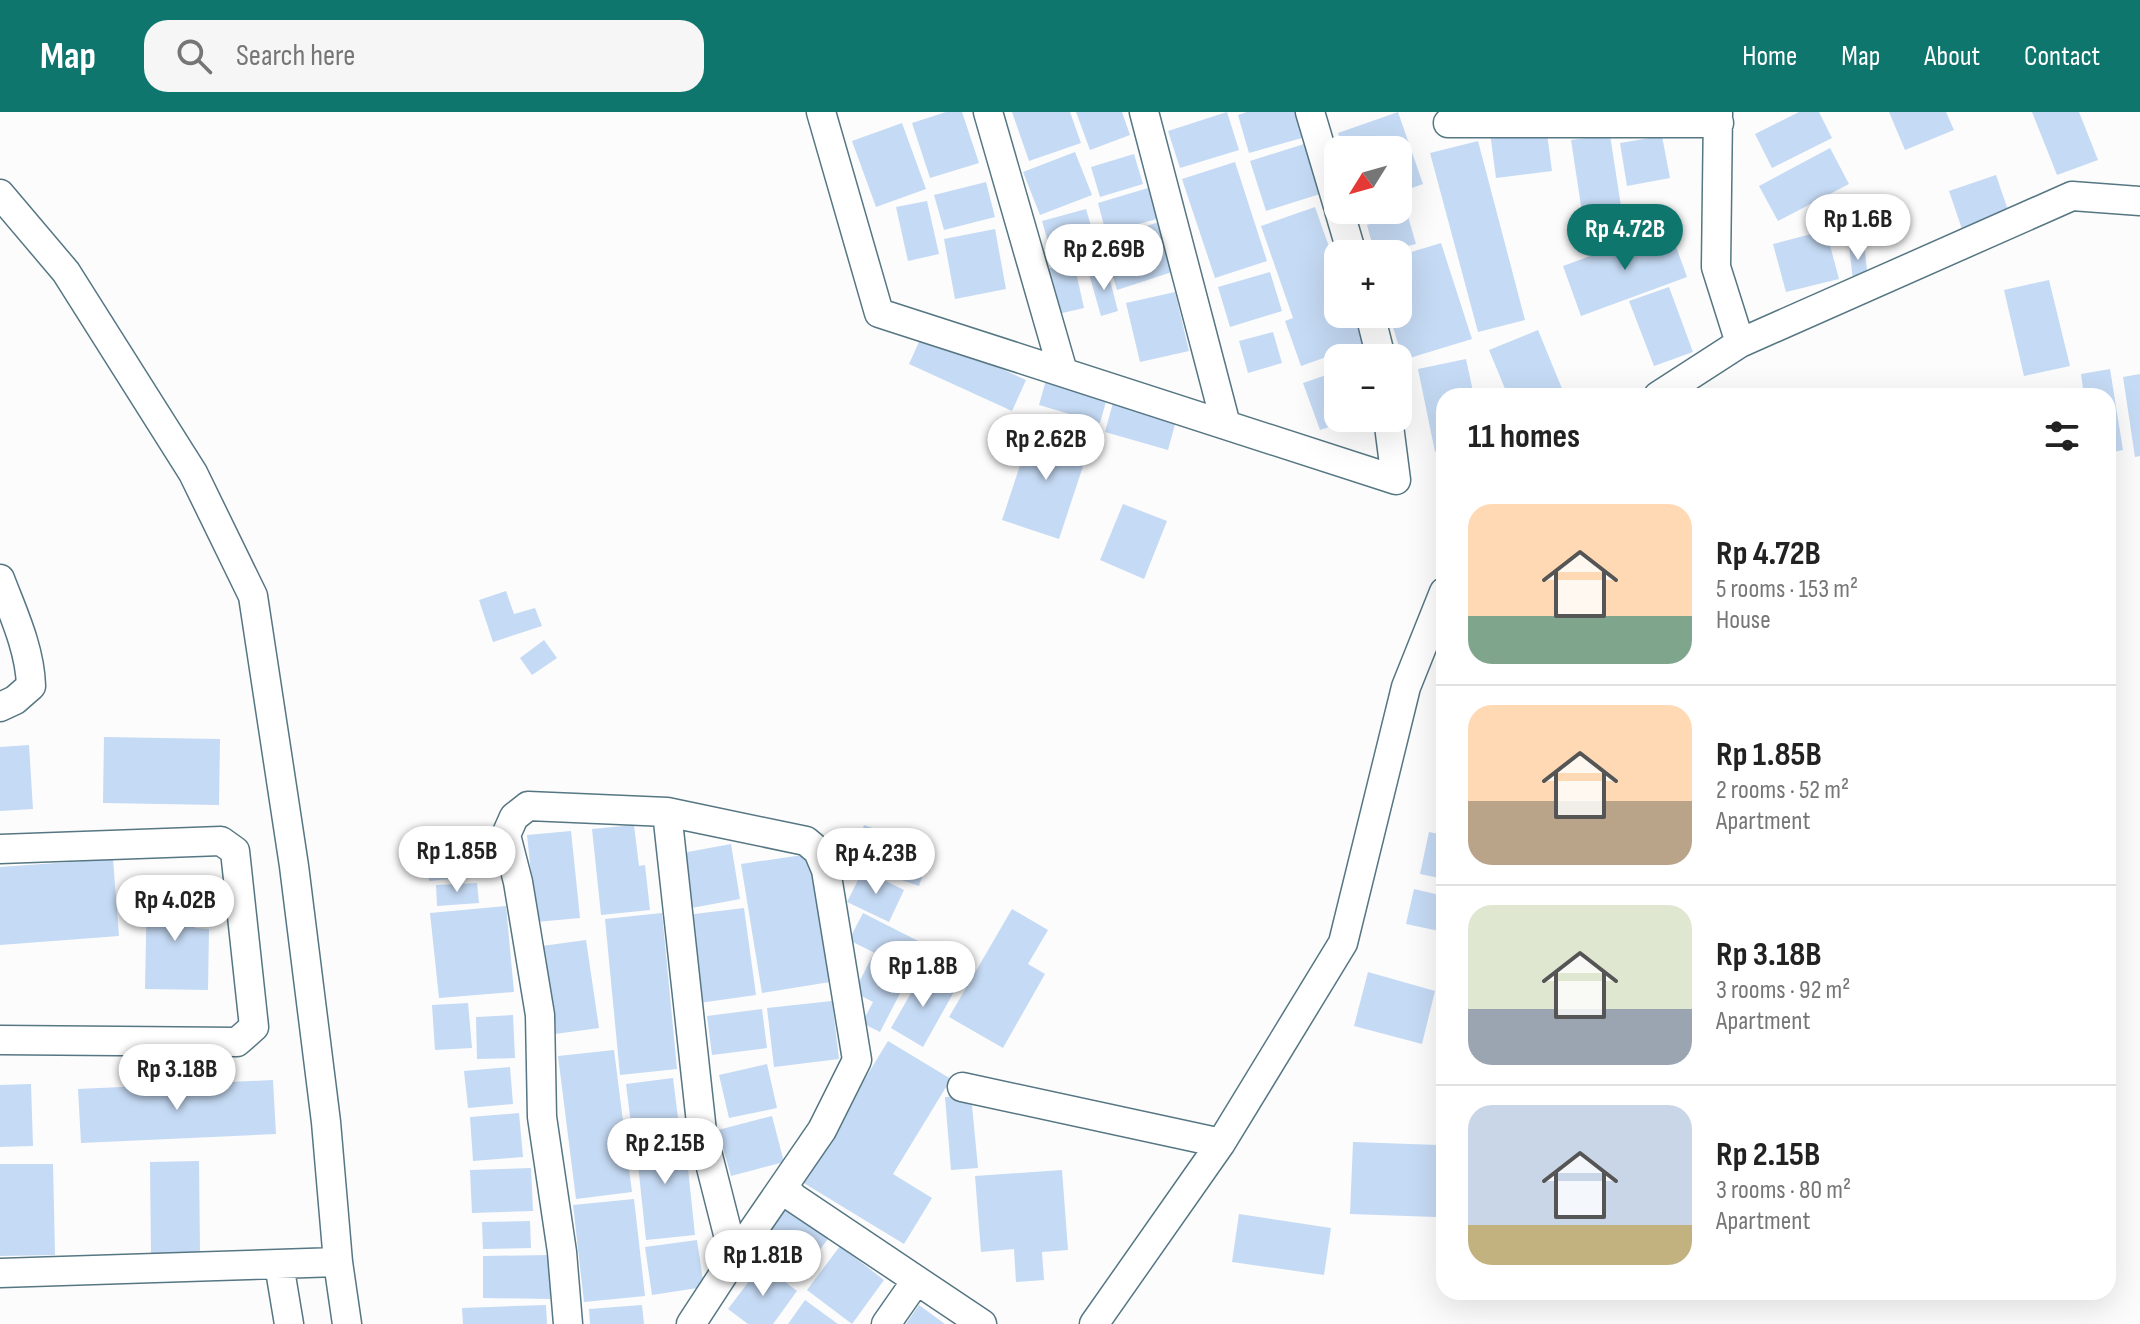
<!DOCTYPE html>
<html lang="en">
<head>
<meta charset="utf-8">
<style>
	:root { --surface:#fff; --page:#f6f6f6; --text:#222; --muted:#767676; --line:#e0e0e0; --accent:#0f766e }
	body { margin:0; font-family:"Sofia Sans Condensed",sans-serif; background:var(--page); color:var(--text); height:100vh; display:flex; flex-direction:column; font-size:30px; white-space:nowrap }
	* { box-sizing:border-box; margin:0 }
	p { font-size:26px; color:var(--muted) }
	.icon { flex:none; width:44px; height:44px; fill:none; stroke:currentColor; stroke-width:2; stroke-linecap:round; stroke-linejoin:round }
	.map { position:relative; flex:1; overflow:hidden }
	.sheet { position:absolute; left:1436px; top:276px; width:680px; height:912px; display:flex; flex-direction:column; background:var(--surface); border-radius:24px; box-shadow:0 8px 32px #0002 }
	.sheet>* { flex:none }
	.needle { width:52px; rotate:233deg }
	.fabs { position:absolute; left:1324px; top:24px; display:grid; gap:16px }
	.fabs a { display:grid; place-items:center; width:88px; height:88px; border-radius:16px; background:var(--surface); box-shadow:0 8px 32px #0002; font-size:40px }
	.price { position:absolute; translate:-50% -68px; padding:0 18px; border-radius:28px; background:#fff; color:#222; font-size:26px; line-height:52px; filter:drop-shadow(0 2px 4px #0008) }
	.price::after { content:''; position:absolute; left:50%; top:48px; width:24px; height:18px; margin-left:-12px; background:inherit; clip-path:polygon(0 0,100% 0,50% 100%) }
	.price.on { background:var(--accent); color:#fff }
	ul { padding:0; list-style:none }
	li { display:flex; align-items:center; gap:24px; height:200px; padding:0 32px }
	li+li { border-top:2px solid var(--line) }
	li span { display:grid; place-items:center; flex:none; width:224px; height:160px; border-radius:24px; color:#555 }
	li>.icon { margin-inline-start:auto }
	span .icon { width:96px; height:96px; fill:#fffc; stroke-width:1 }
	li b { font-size:34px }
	h2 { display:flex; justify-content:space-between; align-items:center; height:96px; padding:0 32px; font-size:34px }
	header { display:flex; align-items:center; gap:48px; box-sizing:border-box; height:112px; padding:0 40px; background:var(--accent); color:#fff }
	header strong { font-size:38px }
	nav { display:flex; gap:44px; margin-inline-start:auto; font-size:28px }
	.search { width:560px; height:72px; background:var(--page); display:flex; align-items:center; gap:20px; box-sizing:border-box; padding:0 28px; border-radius:24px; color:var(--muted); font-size:30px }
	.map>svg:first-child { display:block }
	.building { fill:#c5daf4 }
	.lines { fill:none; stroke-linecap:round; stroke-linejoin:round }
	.minor-casing { stroke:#557682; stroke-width:31 }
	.minor { stroke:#fff; stroke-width:28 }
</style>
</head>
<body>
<header>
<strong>Map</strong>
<div class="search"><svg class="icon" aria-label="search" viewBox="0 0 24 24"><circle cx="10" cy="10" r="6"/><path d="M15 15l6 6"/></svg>Search here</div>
<nav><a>Home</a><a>Map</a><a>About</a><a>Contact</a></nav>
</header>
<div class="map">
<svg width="2140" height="1212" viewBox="0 0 2140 1212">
	<rect width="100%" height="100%" fill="#fcfcfc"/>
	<!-- building -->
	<path class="building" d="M 946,0 L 962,0 L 979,51 L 930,66 L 912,11 Z
		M 1012,0 L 1070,0 L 1081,31 L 1029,49 Z
		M 1076,0 L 1122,0 L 1130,23 L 1090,38 Z
		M 1227,0 L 1239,38 L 1180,56 L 1168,19 Z
		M 1247,0 L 1295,0 L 1302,26 L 1249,41 L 1238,3 Z
		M 1398,0 L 1423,72 L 1398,81 L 1398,38 L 1344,38 L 1338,21 Z
		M 1799,0 L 1819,0 L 1832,26 L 1772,56 L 1755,22 Z
		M 1889,0 L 1946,0 L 1954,18 L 1905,38 Z
		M 2032,0 L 2079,0 L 2098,48 L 2057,63 Z
		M 902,11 L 926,77 L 876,95 L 852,29 Z
		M 1546,14 L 1552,59 L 1496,66 L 1490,21 Z
		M 1610,23 L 1626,127 L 1587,133 L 1571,28 Z
		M 1662,24 L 1670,66 L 1627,74 L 1620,31 Z
		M 1478,29 L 1525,208 L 1478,220 L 1430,41 Z
		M 1304,32 L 1320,82 L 1266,99 L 1250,49 Z
		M 1830,36 L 1849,72 L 1778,109 L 1759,74 Z
		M 1075,40 L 1092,83 L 1040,103 L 1023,60 Z
		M 1134,42 L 1143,72 L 1100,85 L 1091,55 Z
		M 1235,50 L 1267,149 L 1215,166 L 1182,67 Z
		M 1996,63 L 2011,107 L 1964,123 L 1949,79 Z
		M 986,70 L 995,105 L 944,118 L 934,83 Z
		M 1148,76 L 1157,107 L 1106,121 L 1098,91 Z
		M 927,89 L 939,142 L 908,149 L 896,95 Z
		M 1898,90 L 1902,123 L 1872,126 L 1868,94 Z
		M 1315,95 L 1338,160 L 1338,202 L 1353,202 L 1363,232 L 1301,254 L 1285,209 L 1293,206 L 1261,114 Z
		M 1086,97 L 1098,138 L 1054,151 L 1042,109 Z
		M 1407,101 L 1416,132 L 1375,142 L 1367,113 Z
		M 1159,110 L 1175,159 L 1117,178 L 1102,128 Z
		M 1669,115 L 1687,165 L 1581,204 L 1563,154 Z
		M 995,117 L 1006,177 L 955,187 L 944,127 Z
		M 1826,118 L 1839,167 L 1786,180 L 1773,132 Z
		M 1441,131 L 1472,227 L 1403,248 L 1389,202 L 1398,202 L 1398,144 Z
		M 1864,131 L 1868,167 L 1853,169 L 1849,132 Z
		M 1074,151 L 1084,196 L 1058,202 L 1047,157 Z
		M 1107,157 L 1118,199 L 1101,204 L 1089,162 Z
		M 1270,160 L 1282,199 L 1230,215 L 1218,175 Z
		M 2049,168 L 2070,254 L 2024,264 L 2004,178 Z
		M 1669,175 L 1693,240 L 1654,254 L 1629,189 Z
		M 1175,180 L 1189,239 L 1140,250 L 1126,191 Z
		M 1538,218 L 1565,284 L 1508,284 L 1489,238 Z
		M 1273,220 L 1282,251 L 1248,261 L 1239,229 Z
		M 923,221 L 1026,268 L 1012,299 L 909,252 Z
		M 1466,247 L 1474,284 L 1444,284 L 1444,338 L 1435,340 L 1418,257 Z
		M 2110,257 L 2123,338 L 2108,341 L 2108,284 L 2084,284 L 2081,262 Z
		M 1338,259 L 1338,306 L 1353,307 L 1320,318 L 1303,271 Z
		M 2140,262 L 2140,344 L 2135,345 L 2123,265 Z
		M 1046,268 L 1107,286 L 1100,311 L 1039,293 Z
		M 1114,287 L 1177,305 L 1168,338 L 1105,320 Z
		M 1033,314 L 1090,333 L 1059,427 L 1002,408 Z
		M 1123,392 L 1167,409 L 1144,467 L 1100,448 Z
		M 506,479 L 514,502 L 535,496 L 542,514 L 493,530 L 479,488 Z
		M 544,528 L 557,546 L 532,563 L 520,546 Z
		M 104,625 L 220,627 L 219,693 L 103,691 Z
		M 29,633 L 33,697 L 0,699 L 0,635 Z
		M 634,713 L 639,754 L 645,753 L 650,798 L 601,803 L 592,717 Z
		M 864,713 L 931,736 L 919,774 L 852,751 Z
		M 571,719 L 580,806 L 536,810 L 527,723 Z
		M 1429,720 L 1444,723 L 1444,767 L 1420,762 Z
		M 497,732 L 500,762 L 429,769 L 426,739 Z
		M 731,732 L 740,787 L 686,797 L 677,742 Z
		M 809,742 L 830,870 L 762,881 L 741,752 Z
		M 113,747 L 119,824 L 0,833 L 0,755 Z
		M 863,758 L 904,778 L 889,810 L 847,790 Z
		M 477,771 L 479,791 L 437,794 L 436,773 Z
		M 147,777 L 195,778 L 195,816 L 209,817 L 208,878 L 145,877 Z
		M 1414,777 L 1444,784 L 1444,820 L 1406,812 Z
		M 506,794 L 514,880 L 439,886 L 430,801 Z
		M 744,796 L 756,883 L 699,891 L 686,803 Z
		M 1012,797 L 1048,818 L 1028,852 L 1045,862 L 1003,936 L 949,905 Z
		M 662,801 L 677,957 L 620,963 L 605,807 Z
		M 863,801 L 928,834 L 914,861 L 849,828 Z
		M 586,828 L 599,916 L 555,922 L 542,834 Z
		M 873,843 L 910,862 L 880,920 L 862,911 L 873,890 L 854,880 Z
		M 923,860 L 955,878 L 923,935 L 891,916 Z
		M 1368,860 L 1435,879 L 1422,932 L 1354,914 Z
		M 832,889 L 839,947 L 774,955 L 767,896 Z
		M 468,891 L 472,936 L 435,938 L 432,893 Z
		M 762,897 L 767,936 L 712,943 L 707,904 Z
		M 513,903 L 515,946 L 477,947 L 476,905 Z
		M 888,929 L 951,967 L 893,1062 L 932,1086 L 904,1132 L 802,1070 Z
		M 614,938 L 632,1080 L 576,1087 L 558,944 Z
		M 767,952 L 777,996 L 729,1006 L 719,963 Z
		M 510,955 L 513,992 L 468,996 L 464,959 Z
		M 673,966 L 679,1014 L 632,1020 L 626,972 Z
		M 273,968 L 276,1022 L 81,1031 L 78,977 Z
		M 31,972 L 33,1034 L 0,1035 L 0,973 Z
		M 971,983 L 978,1056 L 951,1058 L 945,985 Z
		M 519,1001 L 523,1045 L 473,1049 L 470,1005 Z
		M 772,1004 L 784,1050 L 731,1064 L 718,1018 Z
		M 684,1019 L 695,1123 L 646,1128 L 635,1024 Z
		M 1353,1030 L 1438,1033 L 1436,1105 L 1350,1102 Z
		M 199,1049 L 200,1142 L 151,1143 L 150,1050 Z
		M 0,1052 L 53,1052 L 55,1143 L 0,1144 Z
		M 531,1056 L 533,1099 L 472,1101 L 470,1058 Z
		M 1062,1058 L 1068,1138 L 1042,1140 L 1044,1168 L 1016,1170 L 1014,1137 L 981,1140 L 975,1064 Z
		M 634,1087 L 645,1184 L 584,1190 L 573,1093 Z
		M 788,1092 L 830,1124 L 796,1170 L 753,1139 Z
		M 1239,1102 L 1331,1116 L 1324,1163 L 1232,1150 Z
		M 530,1109 L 531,1136 L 483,1137 L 482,1110 Z
		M 697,1128 L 704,1175 L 652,1183 L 645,1135 Z
		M 840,1134 L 884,1168 L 852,1212 L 807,1178 Z
		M 550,1143 L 550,1187 L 483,1186 L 483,1144 Z
		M 762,1152 L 797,1179 L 773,1212 L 748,1212 L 728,1197 Z
		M 805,1188 L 838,1212 L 788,1212 Z
		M 546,1193 L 547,1212 L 463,1212 L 462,1196 Z
		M 642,1193 L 644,1212 L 590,1212 L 589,1197 Z
		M 919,1193 L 945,1212 L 906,1212 Z"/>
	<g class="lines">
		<!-- minor casing -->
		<g class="minor-casing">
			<path id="minor" d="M 821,0 L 879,201 L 1396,368 L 1388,306
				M 988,0 L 1063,260
				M 1144,0 L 1226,313
				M 1310,0 L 1338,94
				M 1718,0 L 1716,155 L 1740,231
				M 1448,11 L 1719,11
				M 0,82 L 66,160 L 193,361 L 253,484 L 294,754 L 326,1010 L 338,1150 L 347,1212
				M 1339,98 L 1352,142
				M 1370,202 L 1381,246
				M 1658,284 L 1740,231 L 2072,84 L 2140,89
				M 0,467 C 13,501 30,537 31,574 L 15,588 L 0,595
				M 667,700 L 702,1020 L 734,1146 L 691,1212
				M 0,737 L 221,729 L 235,739 L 254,915 L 237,930 L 0,928
				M 962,975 L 1221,1031
				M 784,1075 L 794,1086 L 982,1212
				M 279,1152 L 289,1212
				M 0,1161 L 338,1150
				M 568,1212 L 562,1140 L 542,1005 L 540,903 L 518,770 L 506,723 L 514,705 L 528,694 L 667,700 L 806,729 L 818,739 L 826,758 L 857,948 L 822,1018 L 734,1146
				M 886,1212 L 916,1169
				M 1094,1212 L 1221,1031 L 1343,831 L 1406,575 L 1444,480"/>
		</g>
		<!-- minor -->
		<use href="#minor" class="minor"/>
	</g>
</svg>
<div class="fabs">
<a><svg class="needle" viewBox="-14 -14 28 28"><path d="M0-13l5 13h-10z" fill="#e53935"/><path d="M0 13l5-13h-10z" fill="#767676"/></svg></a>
<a>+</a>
<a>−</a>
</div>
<b class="price" style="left:1858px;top:150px">Rp 1.6B</b>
<b class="price on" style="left:1625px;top:160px">Rp 4.72B</b>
<b class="price" style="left:1104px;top:180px">Rp 2.69B</b>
<b class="price" style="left:1046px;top:370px">Rp 2.62B</b>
<b class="price" style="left:457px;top:782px">Rp 1.85B</b>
<b class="price" style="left:876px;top:784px">Rp 4.23B</b>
<b class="price" style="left:175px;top:831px">Rp 4.02B</b>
<b class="price" style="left:923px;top:897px">Rp 1.8B</b>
<b class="price" style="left:177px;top:1000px">Rp 3.18B</b>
<b class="price" style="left:665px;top:1074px">Rp 2.15B</b>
<b class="price" style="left:763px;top:1186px">Rp 1.81B</b>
<section class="sheet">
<h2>11 homes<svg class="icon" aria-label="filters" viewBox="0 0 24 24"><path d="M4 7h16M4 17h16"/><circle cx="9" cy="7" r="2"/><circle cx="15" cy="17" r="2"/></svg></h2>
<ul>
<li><span style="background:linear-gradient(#ffd9b3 70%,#7fa58c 0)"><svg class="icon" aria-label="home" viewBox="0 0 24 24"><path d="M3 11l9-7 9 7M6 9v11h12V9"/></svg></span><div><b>Rp 4.72B</b><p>5 rooms · 153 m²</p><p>House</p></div></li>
<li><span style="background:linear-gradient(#ffd9b3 60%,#b9a48a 0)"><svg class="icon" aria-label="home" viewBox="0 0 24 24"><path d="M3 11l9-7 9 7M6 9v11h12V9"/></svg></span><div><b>Rp 1.85B</b><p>2 rooms · 52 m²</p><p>Apartment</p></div></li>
<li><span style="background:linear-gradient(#dfe7d0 65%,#9aa5b1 0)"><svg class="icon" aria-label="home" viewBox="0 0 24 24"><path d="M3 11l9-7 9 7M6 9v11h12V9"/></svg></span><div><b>Rp 3.18B</b><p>3 rooms · 92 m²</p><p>Apartment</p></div></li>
<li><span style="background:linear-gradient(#c9d6e8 75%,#c2b280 0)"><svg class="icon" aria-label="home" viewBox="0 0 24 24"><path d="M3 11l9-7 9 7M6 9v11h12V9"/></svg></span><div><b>Rp 2.15B</b><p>3 rooms · 80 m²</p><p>Apartment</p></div></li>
</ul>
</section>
</div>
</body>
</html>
